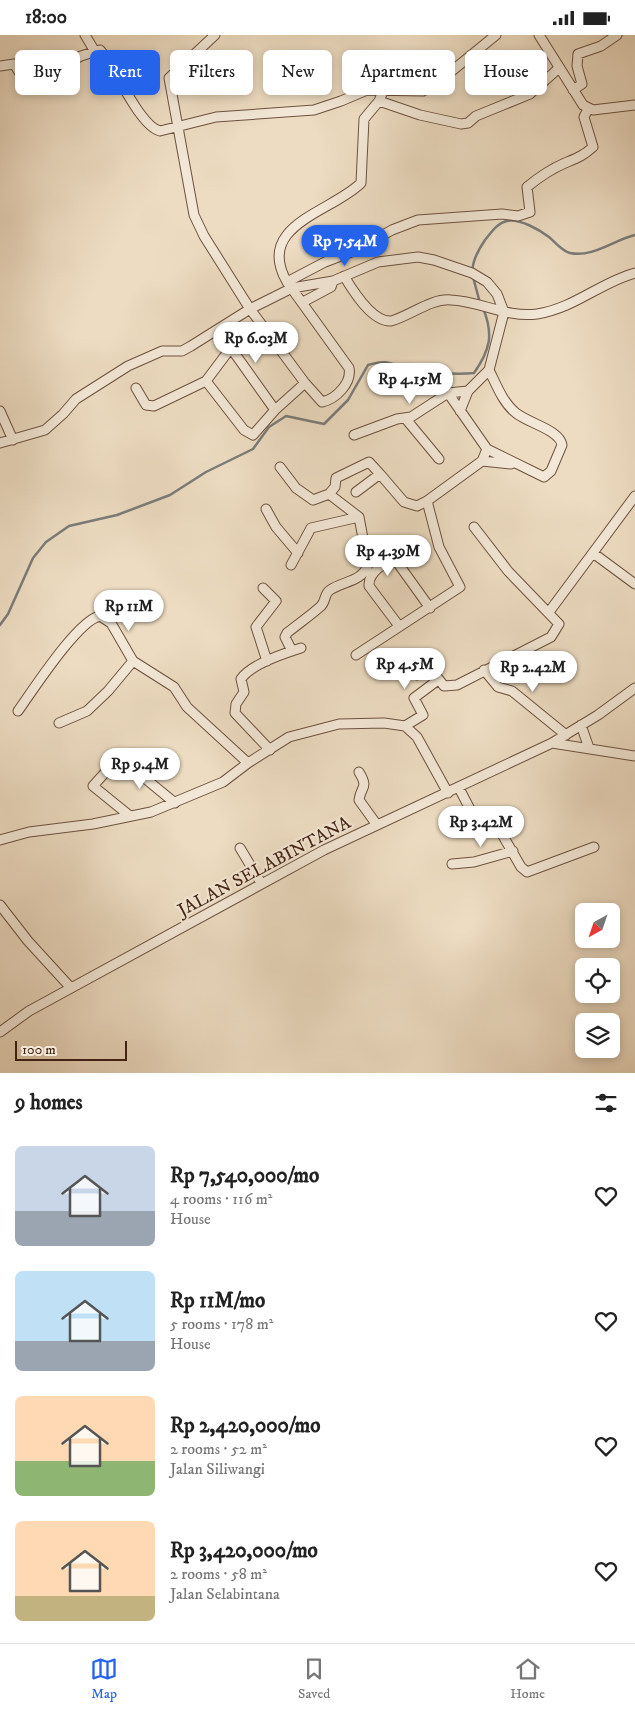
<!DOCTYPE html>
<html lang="en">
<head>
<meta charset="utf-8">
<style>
	:root { --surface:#fff; --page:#f2f2f2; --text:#222; --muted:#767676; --line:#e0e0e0; --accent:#2563eb }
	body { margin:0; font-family:"IM FELL DW Pica",serif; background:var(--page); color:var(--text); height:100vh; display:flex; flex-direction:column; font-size:19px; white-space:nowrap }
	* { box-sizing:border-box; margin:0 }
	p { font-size:16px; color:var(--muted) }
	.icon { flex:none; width:28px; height:28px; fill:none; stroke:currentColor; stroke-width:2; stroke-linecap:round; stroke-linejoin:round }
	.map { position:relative; height:1038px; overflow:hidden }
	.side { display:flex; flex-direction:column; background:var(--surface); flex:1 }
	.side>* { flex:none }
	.guide { position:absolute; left:15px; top:15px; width:605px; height:45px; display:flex; gap:10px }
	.needle { width:32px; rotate:220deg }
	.tools { position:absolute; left:575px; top:868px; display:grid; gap:10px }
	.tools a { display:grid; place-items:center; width:45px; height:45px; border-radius:8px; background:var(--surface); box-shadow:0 2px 8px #0003; font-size:25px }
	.scale { position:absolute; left:15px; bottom:12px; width:112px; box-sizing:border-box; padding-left:5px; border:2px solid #442313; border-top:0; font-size:14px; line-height:18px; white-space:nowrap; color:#442313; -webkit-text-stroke:4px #f3e8d7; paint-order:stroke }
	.price { position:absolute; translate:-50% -42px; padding:0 11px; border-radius:18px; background:#fff; color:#222; font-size:16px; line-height:32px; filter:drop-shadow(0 1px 2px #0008) }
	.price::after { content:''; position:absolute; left:50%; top:30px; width:15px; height:11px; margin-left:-8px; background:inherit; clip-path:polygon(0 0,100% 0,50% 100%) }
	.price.active { background:var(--accent); color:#fff }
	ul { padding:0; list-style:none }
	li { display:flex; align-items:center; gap:15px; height:125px; padding:0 15px }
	li span { display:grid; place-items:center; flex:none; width:140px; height:100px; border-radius:8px; color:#555 }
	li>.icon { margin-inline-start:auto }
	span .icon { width:60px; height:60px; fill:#fffc; stroke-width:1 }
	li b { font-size:21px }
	h2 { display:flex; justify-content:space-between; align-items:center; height:60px; padding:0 15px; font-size:21px }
	.chip { padding:0 18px; border-radius:8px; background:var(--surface); box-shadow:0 2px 8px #0003; font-size:18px; line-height:45px }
	.chip.active { background:var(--accent); color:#fff }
	.status { display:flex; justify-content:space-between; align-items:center; height:35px; padding:0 25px; background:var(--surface); direction:ltr }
	.status svg { height:14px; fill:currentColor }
	.menu { display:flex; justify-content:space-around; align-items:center; height:70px; border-top:1px solid var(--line); background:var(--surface); font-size:14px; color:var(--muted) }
	.menu a { display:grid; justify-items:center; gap:2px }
	.menu .active { color:var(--accent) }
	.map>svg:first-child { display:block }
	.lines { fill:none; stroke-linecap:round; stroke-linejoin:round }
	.stream { stroke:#7b7c7a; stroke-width:2.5 }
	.minor-casing { stroke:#6e513f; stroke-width:11 }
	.minor { stroke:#f3e8d7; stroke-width:9 }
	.labels { text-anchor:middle; stroke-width:4.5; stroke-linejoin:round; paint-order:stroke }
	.street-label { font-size:18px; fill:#442313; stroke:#f3e8d7 }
</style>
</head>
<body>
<div class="status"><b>18:00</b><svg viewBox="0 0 49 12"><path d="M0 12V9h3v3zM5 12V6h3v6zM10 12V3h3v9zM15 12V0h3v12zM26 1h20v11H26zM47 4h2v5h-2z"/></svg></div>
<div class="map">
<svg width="635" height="1038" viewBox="0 0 635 1038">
	<rect width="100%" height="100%" fill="#eddcc2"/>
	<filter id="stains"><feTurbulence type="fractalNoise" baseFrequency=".004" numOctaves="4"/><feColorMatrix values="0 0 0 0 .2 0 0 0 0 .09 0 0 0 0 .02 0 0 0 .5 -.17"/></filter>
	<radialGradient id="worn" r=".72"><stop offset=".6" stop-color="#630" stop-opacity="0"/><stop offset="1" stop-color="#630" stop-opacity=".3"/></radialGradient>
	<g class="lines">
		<!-- stream -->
		<path class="stream" d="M 473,237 C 471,227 479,214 485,205 C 491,198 497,188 507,186 C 519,183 540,195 549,202 C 555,207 562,216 570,218 C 592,223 614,205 635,200
			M 473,242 L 480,268
			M 0,590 L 8,579 L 33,523 L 46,507 L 69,491 L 117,480 L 170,460 L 206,437 L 253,414 L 269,392 L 286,381 L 324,389 L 348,365 L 368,330 C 392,322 394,333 416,336 C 436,338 454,340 474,338 C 490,315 494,300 483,273"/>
		<!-- minor casing -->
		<g class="minor-casing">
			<path id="minor" d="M 85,0 L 94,15
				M 215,0 L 169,43 L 194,180 L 204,201 L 250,274 L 305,348 L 322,367 C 336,364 352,348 349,333 L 287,247 C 254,190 332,177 361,148 L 364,84 L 379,66 L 384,54
				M 539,0 L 583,70 L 593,75 L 635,70
				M 0,31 L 14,29 L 23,43 L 32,46 L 81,21 L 100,15 C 115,31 139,91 160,96 L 216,82 L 314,75 L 341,66 L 367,55 L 423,56 L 442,44 L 496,0
				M 573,55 L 582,49 L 577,31 L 578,19 L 601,11 L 617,0
				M 379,66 L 420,80 L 461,89 L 468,88 L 476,81 L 530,59 L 559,33
				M 344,241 C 353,256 372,287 391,286 C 410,281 431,263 451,265 C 480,266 506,283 537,279 C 575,273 601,247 635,238
				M 287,247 L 325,227 L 356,215 L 392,195 L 418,185 L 502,179 L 518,181 L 530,177 L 527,152 C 538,143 551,134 565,128 C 577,123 583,121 593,112 L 584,82 L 588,74
				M 303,267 L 331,252 L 333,246
				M 218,295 L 275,375
				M 206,346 L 244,395 L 253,400 L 275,375 L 305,348
				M 136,353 L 146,370 L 154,371 L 206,346 L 230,314
				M 0,376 L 13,405
				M 405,383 L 439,424
				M 354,400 L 397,384 L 411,382 L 448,358 L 468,356
				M 0,408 L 45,395 L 63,379 L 76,364 L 128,331 L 162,316 L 182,316 L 191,311 L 250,274 L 292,253 L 333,246 L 378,227 L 418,222 L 434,225 L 472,238 L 487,247 L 497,259 L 504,277 L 489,335 L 468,356 L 460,376
				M 487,414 L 544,442 L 551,436 L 562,410 C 560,395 528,388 516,378 C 503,368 496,349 489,335
				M 482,426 L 511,429
				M 280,432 L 296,453 L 313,465 L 329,459
				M 356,457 L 380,439 L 404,467 L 417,471 L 427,466
				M 266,474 L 276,492 L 298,518
				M 593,518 L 635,549
				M 291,530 L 311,493 L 359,482
				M 263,553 L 276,566 L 256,592 L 267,626
				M 549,577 L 635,461
				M 399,591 L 369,551 C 368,538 385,525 397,527 L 430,573
				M 292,616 L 285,602 L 287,598 C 298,589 310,581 321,571 C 326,566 324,559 330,555 C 343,546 362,547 368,530 L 359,482 L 329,459 L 335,452 L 336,443 L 369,427 L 380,439
				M 356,620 L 460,552 L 439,512 L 427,466 L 482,426 L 487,414 L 448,358
				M 484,635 L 498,652 L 512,656 L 566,700
				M 417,640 L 430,633 L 444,651 L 457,650 L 551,602 L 559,589 L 508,536 L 474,492
				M 18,676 C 33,655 78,585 100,581 L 111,588 L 133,626 L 174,652 L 187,672 L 248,728
				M 59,688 L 87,676 L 108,656 L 133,626
				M 581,690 L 589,713
				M 405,691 L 423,680 L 414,663 L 438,645
				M 552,708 L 635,721
				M 270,715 L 235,678 L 236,669 L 244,657 L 241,644 C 250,630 285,618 301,613
				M 359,737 C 369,754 361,750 359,765 L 377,790
				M 459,753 L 473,780 L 478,783 L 486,782 L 495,787 L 521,832 L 527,837 L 594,812
				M 130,781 L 93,751 L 119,722 L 175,768
				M 0,805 L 29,797 L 93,789 L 151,777 L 223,747 L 248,728 L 289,702 L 339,689 L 384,688 L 405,691 L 417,702 L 448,758
				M 240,813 L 261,848
				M 452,829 L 474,827 L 513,816
				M 0,870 L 28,906 L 71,953
				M 0,997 L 29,976 L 324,815 L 552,708 L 598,680 L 635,653"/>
		</g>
		<!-- minor -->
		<use href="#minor" class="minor"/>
	</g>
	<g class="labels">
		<!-- street labels -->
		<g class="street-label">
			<text transform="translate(264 831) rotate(-28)" y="6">JALAN SELABINTANA</text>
		</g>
	</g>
	<rect width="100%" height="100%" filter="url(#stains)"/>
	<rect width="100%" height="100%" fill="url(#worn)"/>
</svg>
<div class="tools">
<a><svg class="needle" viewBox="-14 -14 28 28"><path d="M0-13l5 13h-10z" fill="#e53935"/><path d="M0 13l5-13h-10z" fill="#767676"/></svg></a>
<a><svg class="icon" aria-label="locate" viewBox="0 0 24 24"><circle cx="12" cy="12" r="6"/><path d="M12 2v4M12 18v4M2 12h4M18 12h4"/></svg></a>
<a><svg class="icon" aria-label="layers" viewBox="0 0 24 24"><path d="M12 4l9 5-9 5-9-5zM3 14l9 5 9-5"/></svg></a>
</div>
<div class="scale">100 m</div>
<b class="price active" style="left:345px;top:232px">Rp 7.54M</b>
<b class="price" style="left:256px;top:329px">Rp 6.03M</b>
<b class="price" style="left:410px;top:370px">Rp 4.15M</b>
<b class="price" style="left:388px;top:542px">Rp 4.39M</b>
<b class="price" style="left:129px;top:597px">Rp 11M</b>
<b class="price" style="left:405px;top:655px">Rp 4.5M</b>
<b class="price" style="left:533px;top:658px">Rp 2.42M</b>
<b class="price" style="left:140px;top:755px">Rp 9.4M</b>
<b class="price" style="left:481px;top:813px">Rp 3.42M</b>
<div class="guide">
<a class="chip">Buy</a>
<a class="chip active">Rent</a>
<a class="chip">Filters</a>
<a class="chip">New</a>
<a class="chip">Apartment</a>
<a class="chip">House</a>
</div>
</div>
<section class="side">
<h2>9 homes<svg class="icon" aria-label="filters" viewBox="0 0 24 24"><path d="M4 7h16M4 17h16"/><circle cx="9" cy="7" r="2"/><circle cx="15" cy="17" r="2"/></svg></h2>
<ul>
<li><span style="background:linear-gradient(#c9d6e8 65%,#9aa5b1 0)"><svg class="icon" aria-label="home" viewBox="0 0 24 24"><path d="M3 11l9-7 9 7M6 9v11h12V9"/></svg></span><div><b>Rp 7,540,000/mo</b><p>4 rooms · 116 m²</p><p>House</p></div><svg class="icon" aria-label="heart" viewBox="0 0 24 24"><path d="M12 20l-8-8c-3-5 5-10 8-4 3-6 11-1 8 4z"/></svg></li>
<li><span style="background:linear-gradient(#bfe0f5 70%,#9aa5b1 0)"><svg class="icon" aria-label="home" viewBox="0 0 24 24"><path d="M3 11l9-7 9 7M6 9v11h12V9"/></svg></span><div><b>Rp 11M/mo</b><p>5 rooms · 178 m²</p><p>House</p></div><svg class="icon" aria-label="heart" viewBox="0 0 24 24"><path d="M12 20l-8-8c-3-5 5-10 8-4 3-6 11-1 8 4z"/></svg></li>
<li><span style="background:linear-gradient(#ffd9b3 65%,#8fb573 0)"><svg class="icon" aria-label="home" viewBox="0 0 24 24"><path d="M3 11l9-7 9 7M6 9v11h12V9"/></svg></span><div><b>Rp 2,420,000/mo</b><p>2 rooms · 52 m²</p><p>Jalan Siliwangi</p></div><svg class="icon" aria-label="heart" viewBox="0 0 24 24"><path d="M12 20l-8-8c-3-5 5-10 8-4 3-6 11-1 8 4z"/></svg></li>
<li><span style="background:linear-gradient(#ffd9b3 75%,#c2b280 0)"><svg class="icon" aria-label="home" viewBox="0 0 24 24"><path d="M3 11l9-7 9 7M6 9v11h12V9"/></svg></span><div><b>Rp 3,420,000/mo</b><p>2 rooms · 58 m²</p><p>Jalan Selabintana</p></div><svg class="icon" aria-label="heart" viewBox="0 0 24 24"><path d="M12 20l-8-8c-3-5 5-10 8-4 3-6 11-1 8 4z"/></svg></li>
</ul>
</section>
<nav class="menu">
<a class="active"><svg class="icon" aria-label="map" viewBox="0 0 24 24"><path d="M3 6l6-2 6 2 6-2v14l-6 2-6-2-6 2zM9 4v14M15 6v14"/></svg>Map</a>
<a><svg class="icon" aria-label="saved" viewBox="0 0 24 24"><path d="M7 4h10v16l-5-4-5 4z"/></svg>Saved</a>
<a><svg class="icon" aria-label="home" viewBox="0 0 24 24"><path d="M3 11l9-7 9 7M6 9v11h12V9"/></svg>Home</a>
</nav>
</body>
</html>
